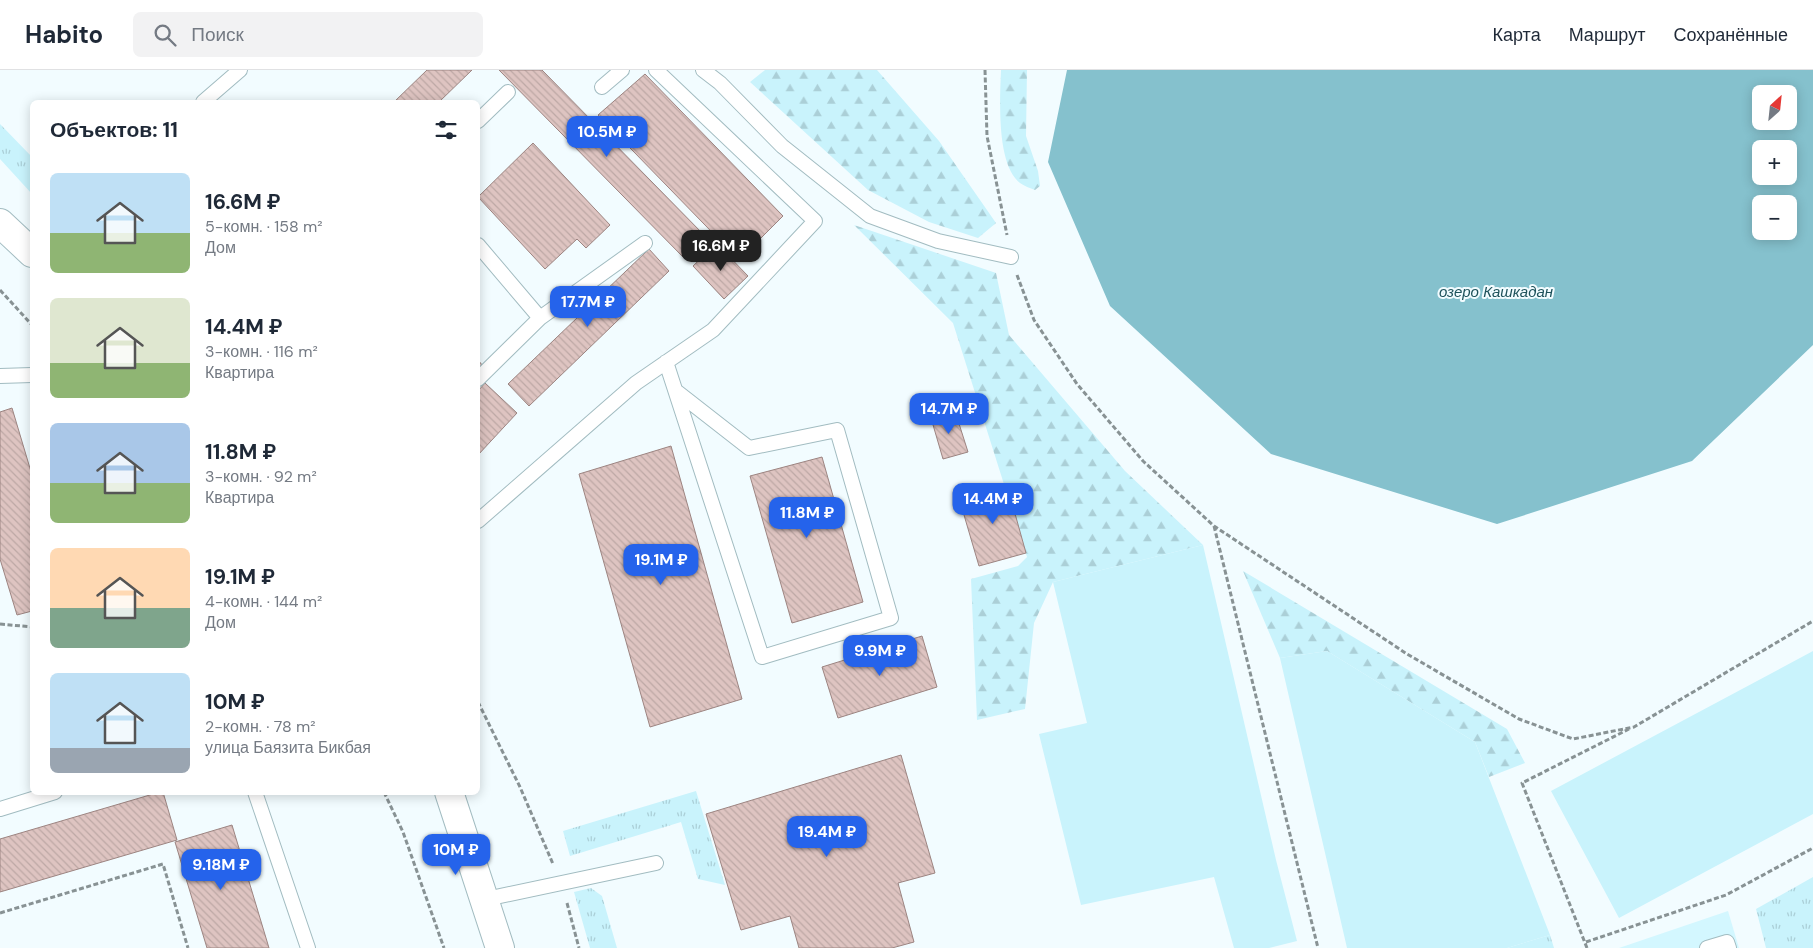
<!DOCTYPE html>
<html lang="ru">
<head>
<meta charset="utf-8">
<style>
	:root { --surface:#fff; --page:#f2f2f3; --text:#1f2937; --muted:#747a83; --line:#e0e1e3; --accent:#2563eb }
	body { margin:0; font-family:"DM Sans",sans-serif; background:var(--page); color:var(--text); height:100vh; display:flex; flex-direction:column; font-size:19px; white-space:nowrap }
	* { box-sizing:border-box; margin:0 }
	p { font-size:16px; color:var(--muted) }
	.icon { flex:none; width:28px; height:28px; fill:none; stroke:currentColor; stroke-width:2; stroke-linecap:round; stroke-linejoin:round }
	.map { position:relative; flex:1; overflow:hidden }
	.sheet { position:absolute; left:30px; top:30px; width:450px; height:695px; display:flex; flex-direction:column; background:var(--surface); border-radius:8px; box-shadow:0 2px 12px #0003 }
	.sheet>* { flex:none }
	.needle { width:32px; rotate:27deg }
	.tools { position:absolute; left:1752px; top:15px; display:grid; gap:10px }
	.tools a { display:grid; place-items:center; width:45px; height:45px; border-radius:8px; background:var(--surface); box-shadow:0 2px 12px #0003; font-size:25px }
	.price { position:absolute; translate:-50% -42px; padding:0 11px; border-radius:10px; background:var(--accent); color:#fff; font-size:16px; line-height:32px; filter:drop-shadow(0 1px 2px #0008) }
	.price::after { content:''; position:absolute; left:50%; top:30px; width:15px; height:11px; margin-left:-8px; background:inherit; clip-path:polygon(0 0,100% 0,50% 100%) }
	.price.current { background:#222; color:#fff }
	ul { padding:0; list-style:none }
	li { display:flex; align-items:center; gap:15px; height:125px; padding:0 20px }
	li span { display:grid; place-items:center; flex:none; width:140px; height:100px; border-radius:8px; color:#555 }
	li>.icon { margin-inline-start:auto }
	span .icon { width:60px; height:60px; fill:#fffc; stroke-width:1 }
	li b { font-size:21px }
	h2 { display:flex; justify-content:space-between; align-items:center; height:60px; padding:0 20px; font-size:21px }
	header { display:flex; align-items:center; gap:30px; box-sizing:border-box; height:70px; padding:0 25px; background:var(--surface); border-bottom:1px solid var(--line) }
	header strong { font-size:24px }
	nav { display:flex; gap:28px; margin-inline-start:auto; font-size:18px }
	.search { width:350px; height:45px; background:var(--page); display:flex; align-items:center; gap:12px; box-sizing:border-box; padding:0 18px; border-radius:8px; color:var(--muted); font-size:19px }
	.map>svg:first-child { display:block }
	.built { fill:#d3f7ff }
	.grass { fill:url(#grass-tufts) }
	.forest { fill:url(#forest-firs) }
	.pitch { fill:#c9f3fc }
	.water { fill:#85c1cd; fill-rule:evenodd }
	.building { fill:url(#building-back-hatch); stroke:#9c8481 }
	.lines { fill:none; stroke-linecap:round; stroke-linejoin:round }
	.lane-casing { stroke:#a2bcc1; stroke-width:16 }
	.secondary-casing { stroke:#a2bcc1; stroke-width:30 }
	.path { stroke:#889294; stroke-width:3; stroke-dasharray:5 2.5; stroke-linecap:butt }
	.lane { stroke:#fff; stroke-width:14 }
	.secondary { stroke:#fff; stroke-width:28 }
	.labels { text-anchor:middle; stroke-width:4; stroke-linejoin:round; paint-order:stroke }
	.water-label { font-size:15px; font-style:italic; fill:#1e525b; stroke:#f2fcff }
</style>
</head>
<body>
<header>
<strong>Habito</strong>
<div class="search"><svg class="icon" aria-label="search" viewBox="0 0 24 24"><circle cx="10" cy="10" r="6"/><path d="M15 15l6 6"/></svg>Поиск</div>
<nav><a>Карта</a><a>Маршрут</a><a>Сохранённые</a></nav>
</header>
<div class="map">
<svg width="1813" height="878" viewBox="0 0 1813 878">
	<defs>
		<pattern id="grass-tufts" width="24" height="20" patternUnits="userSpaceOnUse" patternTransform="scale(1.25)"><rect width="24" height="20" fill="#c9f3fc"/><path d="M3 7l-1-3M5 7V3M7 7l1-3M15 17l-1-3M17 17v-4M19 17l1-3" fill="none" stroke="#abcfd7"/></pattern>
		<pattern id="forest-firs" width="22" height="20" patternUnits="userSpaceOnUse" patternTransform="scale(1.25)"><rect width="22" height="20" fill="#c9f3fc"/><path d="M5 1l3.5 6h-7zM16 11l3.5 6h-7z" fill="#abcfd7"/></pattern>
		<pattern id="building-back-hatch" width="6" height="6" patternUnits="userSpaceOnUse" patternTransform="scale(1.25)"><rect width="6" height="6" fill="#dec4c1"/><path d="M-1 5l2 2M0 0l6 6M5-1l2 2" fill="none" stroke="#bda8a5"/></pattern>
	</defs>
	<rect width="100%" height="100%" fill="#f2fcff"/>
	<!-- built -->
	<path class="built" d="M 1728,841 L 1739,878 L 1619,878 Z"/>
	<!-- grass -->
	<path class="grass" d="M 0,54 L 32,87 L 32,124 L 0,89 Z
		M 696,721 L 725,815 L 698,809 L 681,752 L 570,786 L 563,761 Z
		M 1813,807 L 1813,878 L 1766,878 L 1756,839 Z
		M 591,818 L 602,826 L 617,878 L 590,878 L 574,822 Z
		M 1550,865 L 1554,878 L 1507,878 Z"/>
	<!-- forest -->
	<path class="forest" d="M 765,0 L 877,0 L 939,71 L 996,153 L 978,168 L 929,152 L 868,120 L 750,12 Z
		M 1001,0 L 1027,0 L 1026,66 L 1038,101 L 1040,116 L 1035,120 C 1030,118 1024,116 1020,113 C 996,94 1000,29 1001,0 Z
		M 854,155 L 996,203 L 1009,265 L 1125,401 L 1203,475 L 1053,512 L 1034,553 L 1025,639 L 977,650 L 971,509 L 1018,496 L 1027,487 L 953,253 Z
		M 1243,501 L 1507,659 L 1525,693 L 1489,707 L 1475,672 L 1327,581 L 1280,588 Z"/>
	<!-- pitch -->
	<path class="pitch" d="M 1203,475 L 1276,790 L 1297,871 L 1269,878 L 1234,878 L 1214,807 L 1081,835 L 1039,664 L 1087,653 L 1053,512 Z
		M 1327,581 L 1475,672 L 1550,865 L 1507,878 L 1347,878 L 1280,588 Z
		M 1813,581 L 1813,744 L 1619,848 L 1551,721 Z"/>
	<!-- water -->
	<path class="water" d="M 1067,0 L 1813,0 L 1813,275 L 1692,391 L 1497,454 L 1271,384 L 1110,236 L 1048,92 ZM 1761,24 L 1789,24 L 1789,51 L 1761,51 ZM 1761,79 L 1789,79 L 1789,106 L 1761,106 ZM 1761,134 L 1789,134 L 1789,161 L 1761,161 Z"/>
	<!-- building -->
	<path class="building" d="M 427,0 L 472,0 L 439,32 L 394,32 Z
		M 499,0 L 542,0 L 705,166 L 684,188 Z
		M 645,4 L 783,146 L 739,190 L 598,45 Z
		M 533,73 L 610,155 L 586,178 L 577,169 L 545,199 L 478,127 Z
		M 719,176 L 748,206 L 724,229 L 693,196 L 711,179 L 713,181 Z
		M 649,179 L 669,201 L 529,336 L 508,314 Z
		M 478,290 L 483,296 L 478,301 Z
		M 485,313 L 517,343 L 478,385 L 478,321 Z
		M 12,338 L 32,405 L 32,541 L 17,545 L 0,489 L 0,342 Z
		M 955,341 L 968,382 L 943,389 L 931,348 Z
		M 671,376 L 742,629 L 650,657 L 579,404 Z
		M 822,387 L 863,532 L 792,553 L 750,406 Z
		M 1007,415 L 1026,483 L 979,496 L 959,428 Z
		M 922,566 L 937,617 L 838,648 L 822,597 Z
		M 901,685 L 935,803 L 898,813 L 914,872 L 892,878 L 799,878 L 790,846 L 741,860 L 706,744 Z
		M 160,722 L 163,722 L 177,770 L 0,822 L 0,769 Z
		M 232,755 L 269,878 L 207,878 L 175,772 Z"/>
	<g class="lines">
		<!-- lane casing -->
		<g class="lane-casing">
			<path id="lane" d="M 703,0 L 720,13 L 782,76 L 870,146 L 938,171 L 1011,187
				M 602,17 L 622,0
				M 203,32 L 240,0
				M 478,51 L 508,22
				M 478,175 L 540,248
				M 666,292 L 762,587 L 891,548 L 837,360 L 749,378 L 676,321
				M 0,306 L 32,305
				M 478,309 L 540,248 L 645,173
				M 478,451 L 636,313 L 713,260 L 815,151 L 656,0
				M 255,722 L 308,878
				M 0,739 L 55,722
				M 486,829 L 656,793
				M 1707,878 L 1727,872 L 1729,878"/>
		</g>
		<!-- secondary casing -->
		<g class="secondary-casing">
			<path id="secondary" d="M 0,153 L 32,183
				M 449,722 L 500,878"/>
		</g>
		<!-- path -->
		<path class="path" d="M 985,0 L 987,66 L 1007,165
			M 1017,205 L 1034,250 L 1077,314 L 1143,391 L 1214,456 L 1407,584 L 1519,649 L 1573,669 L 1634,657 L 1813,551
			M 0,220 L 32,255
			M 1214,456 L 1318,878
			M 0,554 L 32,557
			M 478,632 L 520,717 L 553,794
			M 384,722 L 403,762 L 444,878
			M 567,833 L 579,878
			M 0,843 L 163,794 L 188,878
			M 1586,872 L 1726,825 L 1813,778
			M 1587,878 L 1522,713 L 1629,659"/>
		<!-- lane -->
		<use href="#lane" class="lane"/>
		<!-- secondary -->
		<use href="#secondary" class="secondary"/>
	</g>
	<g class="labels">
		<!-- water labels -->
		<g class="water-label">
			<text x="1496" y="227">озеро Кашкадан</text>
		</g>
	</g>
</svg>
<div class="tools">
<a><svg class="needle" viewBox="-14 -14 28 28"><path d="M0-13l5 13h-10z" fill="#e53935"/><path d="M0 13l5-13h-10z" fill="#747a83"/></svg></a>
<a>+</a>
<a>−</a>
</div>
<b class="price" style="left:607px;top:88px">10.5M ₽</b>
<b class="price current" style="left:721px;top:202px">16.6M ₽</b>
<b class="price" style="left:588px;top:258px">17.7M ₽</b>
<b class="price" style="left:949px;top:365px">14.7M ₽</b>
<b class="price" style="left:993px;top:455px">14.4M ₽</b>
<b class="price" style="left:807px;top:469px">11.8M ₽</b>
<b class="price" style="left:661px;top:516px">19.1M ₽</b>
<b class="price" style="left:880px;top:607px">9.9M ₽</b>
<b class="price" style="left:827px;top:788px">19.4M ₽</b>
<b class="price" style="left:456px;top:806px">10M ₽</b>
<b class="price" style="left:221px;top:821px">9.18M ₽</b>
<section class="sheet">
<h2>Объектов: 11<svg class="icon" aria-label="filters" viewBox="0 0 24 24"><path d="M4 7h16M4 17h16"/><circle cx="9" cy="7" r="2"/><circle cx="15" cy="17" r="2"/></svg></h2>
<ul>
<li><span style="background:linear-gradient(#bfe0f5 60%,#8fb573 0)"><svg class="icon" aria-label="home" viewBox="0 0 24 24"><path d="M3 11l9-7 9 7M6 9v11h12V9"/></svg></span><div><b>16.6M ₽</b><p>5-комн. · 158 m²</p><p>Дом</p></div></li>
<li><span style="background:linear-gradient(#dfe7d0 65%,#8fb573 0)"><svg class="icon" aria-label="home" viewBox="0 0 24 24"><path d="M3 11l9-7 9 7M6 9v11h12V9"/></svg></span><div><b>14.4M ₽</b><p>3-комн. · 116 m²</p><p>Квартира</p></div></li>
<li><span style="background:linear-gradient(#a9c7e8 60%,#8fb573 0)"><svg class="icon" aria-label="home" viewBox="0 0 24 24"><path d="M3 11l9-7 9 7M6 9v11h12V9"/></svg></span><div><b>11.8M ₽</b><p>3-комн. · 92 m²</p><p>Квартира</p></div></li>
<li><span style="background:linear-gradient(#ffd9b3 60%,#7fa58c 0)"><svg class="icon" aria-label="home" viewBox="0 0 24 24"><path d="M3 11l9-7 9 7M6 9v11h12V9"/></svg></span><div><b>19.1M ₽</b><p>4-комн. · 144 m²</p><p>Дом</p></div></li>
<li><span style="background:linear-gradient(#bfe0f5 75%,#9aa5b1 0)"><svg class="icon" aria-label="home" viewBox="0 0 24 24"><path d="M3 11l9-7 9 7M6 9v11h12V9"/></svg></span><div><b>10M ₽</b><p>2-комн. · 78 m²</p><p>улица Баязита Бикбая</p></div></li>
</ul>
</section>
</div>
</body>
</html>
